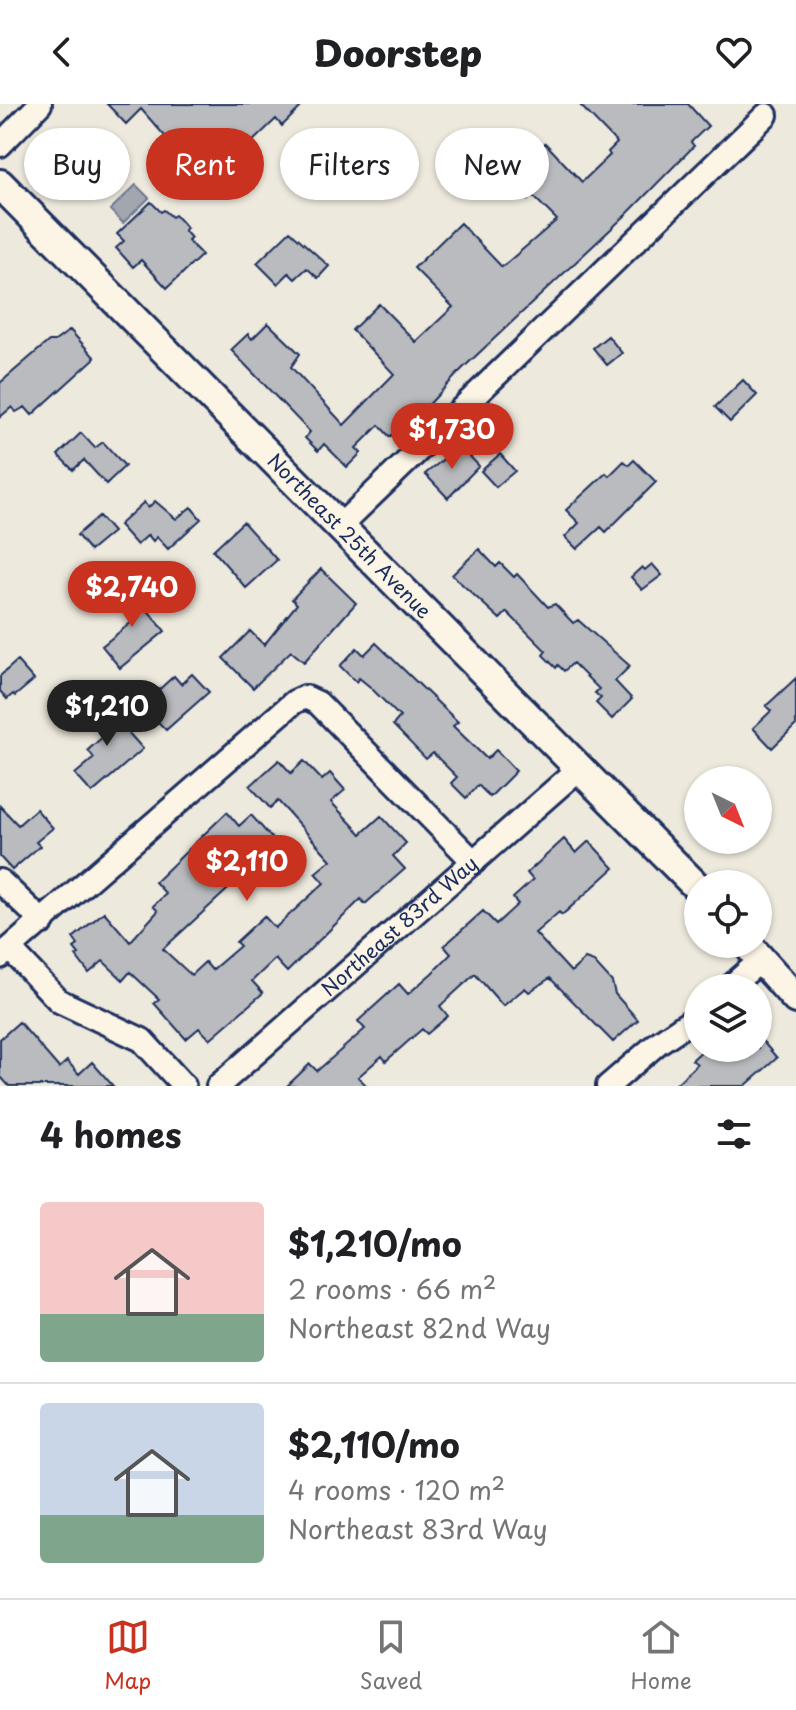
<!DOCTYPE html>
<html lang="en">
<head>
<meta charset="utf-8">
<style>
	:root { --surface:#fff; --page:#f6f6f6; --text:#202124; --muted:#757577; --line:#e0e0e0; --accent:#c8321e }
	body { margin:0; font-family:"Playpen Sans",sans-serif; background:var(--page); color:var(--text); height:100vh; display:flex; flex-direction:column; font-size:30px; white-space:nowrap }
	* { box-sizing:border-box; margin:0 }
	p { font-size:26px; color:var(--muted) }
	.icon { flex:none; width:44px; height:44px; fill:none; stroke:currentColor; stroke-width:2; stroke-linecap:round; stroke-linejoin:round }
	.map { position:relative; height:982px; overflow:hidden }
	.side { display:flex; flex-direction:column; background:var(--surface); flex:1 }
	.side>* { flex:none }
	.top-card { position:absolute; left:24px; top:24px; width:748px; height:72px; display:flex; gap:16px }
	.needle { width:52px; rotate:137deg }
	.buttons { position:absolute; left:684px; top:662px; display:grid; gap:16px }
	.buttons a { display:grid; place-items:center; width:88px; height:88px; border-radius:50%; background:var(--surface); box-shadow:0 2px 6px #0004; font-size:40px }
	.price { position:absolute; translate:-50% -68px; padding:0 18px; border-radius:28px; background:var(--accent); color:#fff; font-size:26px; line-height:52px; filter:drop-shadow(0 2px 4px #0008) }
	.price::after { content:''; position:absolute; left:50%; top:48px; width:24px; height:18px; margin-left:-12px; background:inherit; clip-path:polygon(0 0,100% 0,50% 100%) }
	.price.on { background:#222; color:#fff }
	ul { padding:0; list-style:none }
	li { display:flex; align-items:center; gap:24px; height:200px; padding:0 40px }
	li+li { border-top:2px solid var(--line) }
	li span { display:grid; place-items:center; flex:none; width:224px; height:160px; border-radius:8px; color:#555 }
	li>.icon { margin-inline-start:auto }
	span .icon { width:96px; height:96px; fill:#fffc; stroke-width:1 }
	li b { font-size:34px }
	h2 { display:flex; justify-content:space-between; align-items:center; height:96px; padding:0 40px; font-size:34px }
	.pill { padding:0 28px; border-radius:36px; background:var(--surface); box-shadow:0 2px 6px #0004; font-size:28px; line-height:72px }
	.pill.on { background:var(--accent); color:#fff }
	header { display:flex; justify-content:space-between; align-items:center; height:104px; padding:0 40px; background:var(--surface); font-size:36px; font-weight:800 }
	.menu { display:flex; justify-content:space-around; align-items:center; height:112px; border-top:2px solid var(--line); background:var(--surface); font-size:22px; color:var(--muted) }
	.menu a { display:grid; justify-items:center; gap:4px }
	.menu .on { color:var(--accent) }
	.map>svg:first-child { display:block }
	.water { fill:#a2a7af; stroke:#6c778f; stroke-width:2 }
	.building { fill:#babbbe; stroke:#1b2f5e; stroke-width:2 }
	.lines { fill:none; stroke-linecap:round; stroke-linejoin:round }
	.minor-casing { stroke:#1b2f5e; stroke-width:28 }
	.tertiary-casing { stroke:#1b2f5e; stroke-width:34 }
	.minor { stroke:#fcf5e5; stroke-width:22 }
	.tertiary { stroke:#fcf5e5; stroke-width:28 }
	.labels { text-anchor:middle; stroke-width:7; stroke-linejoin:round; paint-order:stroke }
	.street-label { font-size:20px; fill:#1b2f5e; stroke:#fcf5e5 }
</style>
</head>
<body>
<header><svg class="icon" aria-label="back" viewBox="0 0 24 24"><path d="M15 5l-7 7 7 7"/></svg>Doorstep<svg class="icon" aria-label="heart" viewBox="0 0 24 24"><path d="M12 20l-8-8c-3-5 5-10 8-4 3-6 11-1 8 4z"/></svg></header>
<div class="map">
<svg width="796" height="982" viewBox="0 0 796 982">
	<rect width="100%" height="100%" fill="#eee9dd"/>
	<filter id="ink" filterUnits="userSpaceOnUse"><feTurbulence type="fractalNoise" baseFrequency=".0125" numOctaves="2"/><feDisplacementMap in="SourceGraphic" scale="16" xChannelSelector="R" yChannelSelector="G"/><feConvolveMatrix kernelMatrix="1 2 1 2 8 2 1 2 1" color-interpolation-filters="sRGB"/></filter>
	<g filter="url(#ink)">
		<!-- water -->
		<path class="water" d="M 136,81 L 149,94 L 123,119 L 110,106 Z"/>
		<!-- building -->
		<path class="building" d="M 107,0 L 304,0 L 282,22 L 276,15 L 225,64 L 234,73 L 216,90 L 141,5 L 126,20 Z
			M 579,0 L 688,0 L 708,22 L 691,38 L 694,42 L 629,108 L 462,265 L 409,322 L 405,318 L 390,333 L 379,321 L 356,344 L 361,349 L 347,363 L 324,340 L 318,347 L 305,334 L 310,328 L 231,246 L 248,230 L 252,235 L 268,219 L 300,250 L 291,263 L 344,321 L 394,270 L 352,226 L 379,200 L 416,238 L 453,203 L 414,164 L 460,119 L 502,163 L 557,116 L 532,91 L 528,96 L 507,75 L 545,39 L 582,78 L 610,51 L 608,48 L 617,39 Z
			M 151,98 L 161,108 L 164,106 L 172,113 L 175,111 L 187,124 L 184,126 L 191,134 L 188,137 L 202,151 L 167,184 L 141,156 L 133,163 L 116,144 L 124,137 L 117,130 Z
			M 290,127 L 329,162 L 318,174 L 307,164 L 295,175 L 289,169 L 278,180 L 257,159 Z
			M 70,226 L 95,254 L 32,311 L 25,303 L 16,308 L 12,303 L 0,313 L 0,279 L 49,237 L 55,237 Z
			M 608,232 L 622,249 L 607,261 L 593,244 Z
			M 743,276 L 757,291 L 730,318 L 715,303 Z
			M 81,329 L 95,344 L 103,338 L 125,362 L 106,380 L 84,356 L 73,366 L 58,351 Z
			M 460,342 L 479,362 L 448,394 L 425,370 Z
			M 500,350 L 515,367 L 496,383 L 481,367 Z
			M 634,356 L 656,378 L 606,428 L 601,423 L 577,445 L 565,433 L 579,419 L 566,406 L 606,369 L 609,372 L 624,357 L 629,361 Z
			M 155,397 L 176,415 L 191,403 L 201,415 L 168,445 L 157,433 L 153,437 L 148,431 L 137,441 L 119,421 L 144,398 L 148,404 Z
			M 99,412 L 113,428 L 90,447 L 77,431 Z
			M 243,418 L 277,456 L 246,484 L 213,446 Z
			M 479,445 L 496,463 L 500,459 L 514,473 L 517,470 L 548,503 L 555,500 L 573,519 L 578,516 L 630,562 L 615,577 L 632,595 L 612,615 L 596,599 L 601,594 L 595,589 L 599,585 L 573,559 L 564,567 L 558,561 L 556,564 L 543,551 L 546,547 L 507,508 L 500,515 L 452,471 Z
			M 652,460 L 662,471 L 642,486 L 631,473 L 642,463 L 645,466 Z
			M 321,465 L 356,499 L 304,558 L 291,547 L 253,584 L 223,554 L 250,527 L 264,541 L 297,500 L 292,495 Z
			M 122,481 L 132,487 L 165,527 L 120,564 L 102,542 L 138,513 L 112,500 Z
			M 376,539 L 458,618 L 453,622 L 487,655 L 496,646 L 516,667 L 490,693 L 478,681 L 466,694 L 451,679 L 457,673 L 433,649 L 426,655 L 393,621 L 400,613 L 369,582 L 359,574 L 356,578 L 340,562 L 357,544 L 364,551 Z
			M 17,557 L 34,576 L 15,592 L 13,590 L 7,595 L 0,587 L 0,572 Z
			M 192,570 L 209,588 L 166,626 L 142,601 L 174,572 L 181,580 Z
			M 796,574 L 796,621 L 772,644 L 753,624 L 771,607 L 766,602 Z
			M 98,594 L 143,645 L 92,689 L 75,670 L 94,654 L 88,646 L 105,631 L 84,606 Z
			M 279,656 L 291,669 L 304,657 L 322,676 L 330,669 L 345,686 L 331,698 L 361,730 L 381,712 L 406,739 L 393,752 L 405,765 L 365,800 L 361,795 L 287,868 L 275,855 L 252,877 L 263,889 L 210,935 L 199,924 L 186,935 L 154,899 L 159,895 L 130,868 L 123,876 L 103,857 L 89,869 L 76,852 L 79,850 L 74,844 L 78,841 L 73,834 L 104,808 L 130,838 L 158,807 L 153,802 L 166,790 L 155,778 L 227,708 L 239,722 L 251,711 L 277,740 L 163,845 L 191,871 L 205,858 L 212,866 L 240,842 L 236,838 L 264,812 L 275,824 L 324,779 L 315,769 L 331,756 L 278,697 L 270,704 L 250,682 Z
			M 0,702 L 18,721 L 36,705 L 53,724 L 36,738 L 40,742 L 12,766 L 0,753 Z
			M 564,735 L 576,749 L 589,737 L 614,764 L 562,811 L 559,808 L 535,829 L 571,868 L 585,855 L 594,858 L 612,878 L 615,890 L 638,916 L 613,938 L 550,874 L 529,888 L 525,884 L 503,902 L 475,870 L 440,902 L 448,912 L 427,930 L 422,925 L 386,957 L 382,952 L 358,973 L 367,982 L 287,982 L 310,960 L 317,967 L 365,925 L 358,917 L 399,880 L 408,890 L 432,869 L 451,850 L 444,842 L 483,807 L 496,820 L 518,800 L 513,794 L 533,776 L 527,769 Z
			M 19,918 L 59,964 L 67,957 L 79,970 L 92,958 L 113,982 L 9,982 L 0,972 L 0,935 Z
			M 758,932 L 777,954 L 745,982 L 674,982 L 697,960 L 692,956 L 705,944 L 758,944 Z"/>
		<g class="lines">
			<!-- minor casing -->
			<g class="minor-casing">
				<g id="minor">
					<path d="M 0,41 L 40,0"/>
					<path d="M 340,422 L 766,11"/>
					<path d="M 0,777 L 43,818"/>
					<path d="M 10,845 L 59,897 L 142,936 L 184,982"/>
					<path d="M 0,853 L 294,598 L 305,593 L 318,599 L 474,758"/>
					<path d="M 729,884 L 761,856"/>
					<path id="s1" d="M 218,982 L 581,663"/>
					<path d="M 608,982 L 658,939 L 698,912"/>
				</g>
			</g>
			<!-- tertiary casing -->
			<g class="tertiary-casing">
				<g id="tertiary">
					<path id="s2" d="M 0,80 L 698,784"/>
					<path d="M 747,840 L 796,895"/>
				</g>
			</g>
			<!-- minor -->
			<use href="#minor" class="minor"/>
			<!-- tertiary -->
			<use href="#tertiary" class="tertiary"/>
		</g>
	</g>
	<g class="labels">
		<!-- street labels -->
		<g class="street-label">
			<text dy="7" stroke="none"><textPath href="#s2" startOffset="496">Northeast 25th Avenue</textPath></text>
			<text dy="7" stroke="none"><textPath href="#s1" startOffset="242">Northeast 83rd Way</textPath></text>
		</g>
	</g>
</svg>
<div class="buttons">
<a><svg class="needle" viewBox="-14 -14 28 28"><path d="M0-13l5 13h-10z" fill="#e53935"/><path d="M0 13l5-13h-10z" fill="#757577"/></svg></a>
<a><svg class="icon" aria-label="locate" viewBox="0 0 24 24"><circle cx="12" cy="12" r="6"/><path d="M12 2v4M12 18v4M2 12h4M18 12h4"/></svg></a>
<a><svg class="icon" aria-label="layers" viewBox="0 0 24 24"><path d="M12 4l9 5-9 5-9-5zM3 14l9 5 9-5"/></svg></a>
</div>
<b class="price" style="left:452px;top:367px">$1,730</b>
<b class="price" style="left:132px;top:525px">$2,740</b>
<b class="price on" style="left:107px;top:644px">$1,210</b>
<b class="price" style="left:247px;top:799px">$2,110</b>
<div class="top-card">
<a class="pill">Buy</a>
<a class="pill on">Rent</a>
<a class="pill">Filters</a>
<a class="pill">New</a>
</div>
</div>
<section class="side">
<h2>4 homes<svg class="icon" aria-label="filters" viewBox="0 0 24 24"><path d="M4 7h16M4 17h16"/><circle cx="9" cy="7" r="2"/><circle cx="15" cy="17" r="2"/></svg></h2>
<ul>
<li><span style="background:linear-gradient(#f6c9c9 70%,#7fa58c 0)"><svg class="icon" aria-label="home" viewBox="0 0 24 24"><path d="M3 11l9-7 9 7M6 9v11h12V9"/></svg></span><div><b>$1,210/mo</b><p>2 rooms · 66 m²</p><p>Northeast 82nd Way</p></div></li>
<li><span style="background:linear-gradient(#c9d6e8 70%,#7fa58c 0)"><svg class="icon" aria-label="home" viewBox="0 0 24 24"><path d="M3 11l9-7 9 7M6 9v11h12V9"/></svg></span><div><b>$2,110/mo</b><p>4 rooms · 120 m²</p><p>Northeast 83rd Way</p></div></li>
</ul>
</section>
<nav class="menu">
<a class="on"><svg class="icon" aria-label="map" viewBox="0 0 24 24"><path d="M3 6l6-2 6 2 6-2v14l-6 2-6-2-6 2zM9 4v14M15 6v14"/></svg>Map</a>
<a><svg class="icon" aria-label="saved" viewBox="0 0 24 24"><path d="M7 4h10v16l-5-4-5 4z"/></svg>Saved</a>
<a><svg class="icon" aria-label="home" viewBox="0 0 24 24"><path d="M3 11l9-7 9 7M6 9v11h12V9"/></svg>Home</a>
</nav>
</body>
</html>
